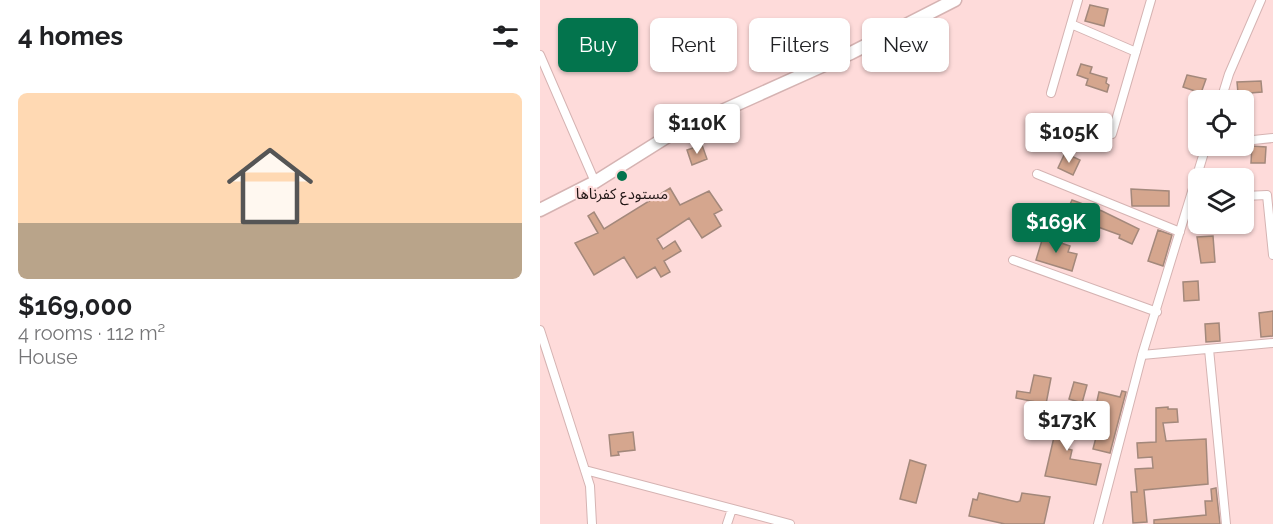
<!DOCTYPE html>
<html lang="en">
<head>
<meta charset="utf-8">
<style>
	:root { --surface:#fff; --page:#f2f2f2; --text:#202124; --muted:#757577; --line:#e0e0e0; --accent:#03744d }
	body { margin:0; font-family:Raleway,"Noto Sans Arabic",sans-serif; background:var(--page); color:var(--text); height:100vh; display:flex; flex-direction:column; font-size:22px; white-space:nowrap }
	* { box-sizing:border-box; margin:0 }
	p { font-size:20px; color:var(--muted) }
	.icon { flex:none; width:33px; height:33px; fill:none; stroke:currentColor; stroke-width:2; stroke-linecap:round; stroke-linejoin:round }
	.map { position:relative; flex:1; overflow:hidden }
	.details { display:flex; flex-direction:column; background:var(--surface); width:540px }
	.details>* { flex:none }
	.guide { position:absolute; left:18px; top:18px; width:570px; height:54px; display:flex; gap:12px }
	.controls { position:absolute; left:648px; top:90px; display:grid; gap:12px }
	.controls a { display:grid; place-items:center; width:66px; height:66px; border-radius:9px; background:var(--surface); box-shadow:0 2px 4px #0004; font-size:30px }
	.price { position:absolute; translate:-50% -51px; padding:0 14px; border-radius:6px; background:#fff; color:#222; font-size:20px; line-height:39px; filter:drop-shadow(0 2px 3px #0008) }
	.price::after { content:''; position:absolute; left:50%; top:36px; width:18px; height:14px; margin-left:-9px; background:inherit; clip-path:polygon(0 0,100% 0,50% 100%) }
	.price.active { background:var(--accent); color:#fff }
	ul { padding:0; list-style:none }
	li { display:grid; align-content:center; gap:12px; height:318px; padding:0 18px }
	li+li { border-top:2px solid var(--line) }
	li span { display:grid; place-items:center; height:186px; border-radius:9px; color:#555 }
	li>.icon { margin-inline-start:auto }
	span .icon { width:108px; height:108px; fill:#fffc; stroke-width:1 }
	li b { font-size:26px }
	h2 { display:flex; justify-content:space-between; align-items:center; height:72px; padding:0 18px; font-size:26px }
	.tag { padding:0 21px; border-radius:9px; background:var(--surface); box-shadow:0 2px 4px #0004; font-size:21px; line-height:54px }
	.tag.active { background:var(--accent); color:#fff }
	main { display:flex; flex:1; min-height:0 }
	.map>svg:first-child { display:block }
	.building { fill:#d5a68e; stroke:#a3887b; stroke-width:1.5 }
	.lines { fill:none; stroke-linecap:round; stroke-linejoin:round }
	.minor-casing { stroke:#d5b3b2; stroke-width:10 }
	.trunk-casing { stroke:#d5b3b2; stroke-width:15 }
	.minor { stroke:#fff; stroke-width:8 }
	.trunk { stroke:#fff; stroke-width:12 }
	.poi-dot { fill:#03744d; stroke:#fedbda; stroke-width:2 }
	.labels { text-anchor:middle; stroke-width:4.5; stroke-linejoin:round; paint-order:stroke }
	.poi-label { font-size:15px; fill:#211615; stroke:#fedbda }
</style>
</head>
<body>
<main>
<section class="details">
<h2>4 homes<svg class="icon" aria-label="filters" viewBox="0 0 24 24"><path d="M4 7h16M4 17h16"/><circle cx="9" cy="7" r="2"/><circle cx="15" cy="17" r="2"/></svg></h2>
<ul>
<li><span style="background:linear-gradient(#ffd9b3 70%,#b9a48a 0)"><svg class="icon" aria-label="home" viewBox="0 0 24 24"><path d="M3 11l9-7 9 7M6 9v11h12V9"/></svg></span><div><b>$169,000</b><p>4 rooms · 112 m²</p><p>House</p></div></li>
</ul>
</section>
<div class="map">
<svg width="733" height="524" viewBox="0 0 733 524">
	<rect width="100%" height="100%" fill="#fedbda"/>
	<!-- building -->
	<path class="building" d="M 550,5 L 568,9 L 564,26 L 545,21 Z
		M 541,64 L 552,67 L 550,73 L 567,78 L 566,83 L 569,85 L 567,92 L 546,85 L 548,79 L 537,75 Z
		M 647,75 L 666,79 L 661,93 L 643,87 Z
		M 721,81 L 722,92 L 710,93 L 711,134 L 704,134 L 704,93 L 698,93 L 697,82 Z
		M 162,145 L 167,159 L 152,165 L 147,150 Z
		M 712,146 L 726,147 L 725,163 L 711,163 Z
		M 525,153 L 540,160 L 533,175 L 518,168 Z
		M 130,188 L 140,205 L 169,191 L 182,210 L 174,214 L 181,226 L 162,238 L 149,218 L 117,239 L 123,249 L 135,241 L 141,251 L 124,261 L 130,272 L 121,277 L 115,267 L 97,278 L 84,257 L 54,275 L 35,243 L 58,233 L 48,216 L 54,212 L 64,229 Z
		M 591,189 L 629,191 L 629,206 L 592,206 Z
		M 532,200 L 562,211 L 599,229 L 592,244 L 579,238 L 580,235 L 525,215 Z
		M 618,230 L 632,235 L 623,266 L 608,261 Z
		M 673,236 L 675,262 L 661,263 L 657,237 Z
		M 503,237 L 530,246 L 528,252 L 537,254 L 532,271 L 496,260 Z
		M 658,281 L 659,300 L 644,301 L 643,282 Z
		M 733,311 L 733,336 L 721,337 L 719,313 Z
		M 679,323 L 680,341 L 666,342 L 665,324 Z
		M 494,375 L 511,378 L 506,404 L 476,398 L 477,391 L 490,393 Z
		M 534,382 L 547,385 L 542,403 L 529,399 Z
		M 582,391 L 586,392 L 570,453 L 553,449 L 560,422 L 564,423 L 566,413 L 555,410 L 559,392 L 580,397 Z
		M 628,407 L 628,409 L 637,409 L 638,422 L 623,423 L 626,441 L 666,439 L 668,484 L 604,490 L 607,522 L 593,523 L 591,492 L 597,492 L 595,469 L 613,468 L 612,457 L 598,458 L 597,443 L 616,442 L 616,408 Z
		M 509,411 L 537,418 L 528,449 L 532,450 L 530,459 L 561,464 L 556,485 L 505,476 L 514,437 L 502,434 Z
		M 93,432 L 95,450 L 78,452 L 79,455 L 71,456 L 69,435 Z
		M 370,460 L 386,465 L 376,503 L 360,499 Z
		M 676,488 L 680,524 L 614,524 L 614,520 L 666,515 L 665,501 L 672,501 L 671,489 Z
		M 439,493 L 477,502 L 480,501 L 482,493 L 510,497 L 504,524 L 465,524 L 429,516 L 433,499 L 437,500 Z"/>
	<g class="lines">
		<!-- minor casing -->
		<g class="minor-casing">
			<path id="minor" d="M 531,24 L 596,52
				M 0,55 L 55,182
				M 511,93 L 538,0
				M 681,100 L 689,74 L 721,0
				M 572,134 L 611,0
				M 704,141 L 733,138
				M 497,174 L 640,232
				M 704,196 L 727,195 L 733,255
				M 473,260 L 617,312
				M 0,330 L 50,486 L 52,524
				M 669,349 L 686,524
				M 602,355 L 733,343
				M 45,470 L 250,524
				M 187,524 L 192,509
				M 558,524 L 602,355 L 666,146"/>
		</g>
		<!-- trunk casing -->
		<g class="trunk-casing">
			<path id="trunk" d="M 0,210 L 55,182 L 133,133 L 311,53 L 415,0"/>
		</g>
		<!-- minor -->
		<use href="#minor" class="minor"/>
		<!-- trunk -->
		<use href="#trunk" class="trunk"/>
	</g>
	<!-- markers -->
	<circle class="poi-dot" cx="82" cy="176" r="6"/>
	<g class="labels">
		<!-- poi labels -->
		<g class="poi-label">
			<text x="82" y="199">مستودع كفرناها</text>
		</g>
	</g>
</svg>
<div class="controls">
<a><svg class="icon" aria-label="locate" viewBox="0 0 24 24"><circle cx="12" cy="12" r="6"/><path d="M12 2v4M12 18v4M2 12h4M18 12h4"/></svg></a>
<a><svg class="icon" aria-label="layers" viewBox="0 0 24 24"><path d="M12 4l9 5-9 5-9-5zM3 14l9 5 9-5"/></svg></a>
</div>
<b class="price" style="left:157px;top:155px">$110K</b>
<b class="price" style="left:529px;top:164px">$105K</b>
<b class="price active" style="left:516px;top:254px">$169K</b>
<b class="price" style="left:527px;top:452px">$173K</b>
<div class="guide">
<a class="tag active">Buy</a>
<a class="tag">Rent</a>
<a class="tag">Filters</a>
<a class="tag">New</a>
</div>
</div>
</main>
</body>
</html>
